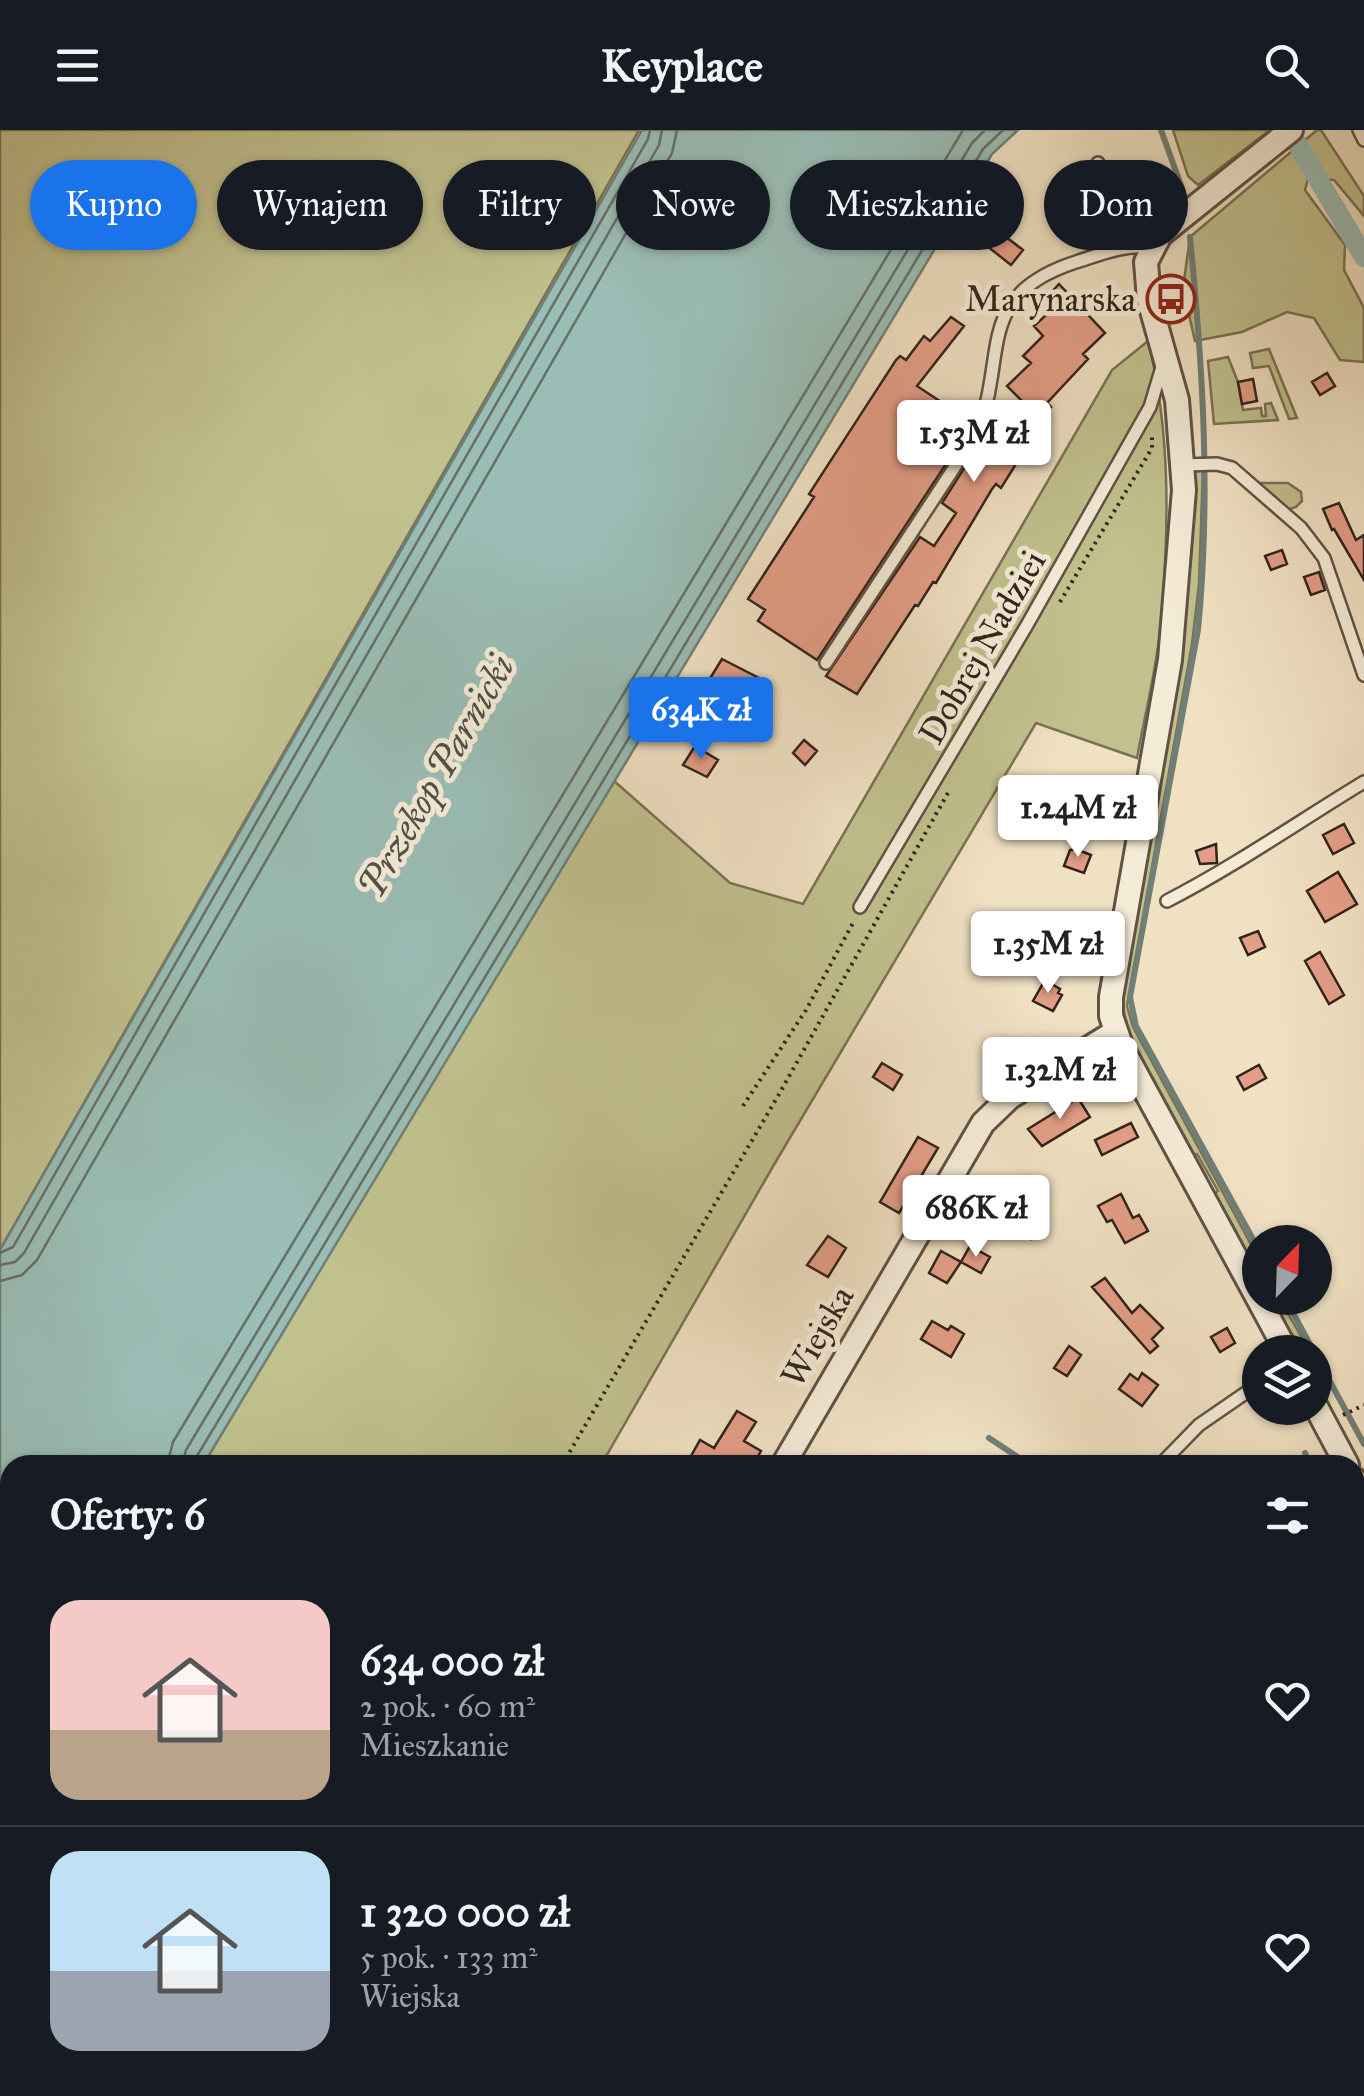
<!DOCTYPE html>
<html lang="pl">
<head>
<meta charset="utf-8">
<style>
	:root { --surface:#171b24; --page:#242831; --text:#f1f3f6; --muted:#9ea1a6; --line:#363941; --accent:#1a73e8 }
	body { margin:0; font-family:"IM FELL Great Primer",serif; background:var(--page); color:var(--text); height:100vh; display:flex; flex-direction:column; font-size:38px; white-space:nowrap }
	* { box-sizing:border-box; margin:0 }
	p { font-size:32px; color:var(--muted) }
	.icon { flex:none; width:55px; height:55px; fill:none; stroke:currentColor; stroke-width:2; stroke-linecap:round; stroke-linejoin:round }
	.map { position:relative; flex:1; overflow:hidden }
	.sheet { position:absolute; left:0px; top:1325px; width:1365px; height:642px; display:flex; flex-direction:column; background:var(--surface); border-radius:30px 30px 0 0; box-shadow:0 2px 8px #0004 }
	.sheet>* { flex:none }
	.guide { position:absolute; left:30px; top:30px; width:1305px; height:90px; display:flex; gap:20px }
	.needle { width:65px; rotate:23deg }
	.controls { position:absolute; left:1242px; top:1095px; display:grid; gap:20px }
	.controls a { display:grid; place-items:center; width:90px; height:90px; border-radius:50%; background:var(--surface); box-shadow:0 2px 8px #0004; font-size:50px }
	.price { position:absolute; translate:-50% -85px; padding:0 22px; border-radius:10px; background:#fff; color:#222; font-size:32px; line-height:65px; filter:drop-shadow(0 2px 5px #0008) }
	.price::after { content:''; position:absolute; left:50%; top:60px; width:30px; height:22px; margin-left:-15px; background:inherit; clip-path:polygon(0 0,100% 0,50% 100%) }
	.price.on { background:var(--accent); color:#fff }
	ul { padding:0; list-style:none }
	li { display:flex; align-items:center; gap:30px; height:250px; padding:0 50px }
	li+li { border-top:2px solid var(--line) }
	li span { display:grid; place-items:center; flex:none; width:280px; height:200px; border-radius:30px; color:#555 }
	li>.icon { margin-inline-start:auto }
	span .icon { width:120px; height:120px; fill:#fffc; stroke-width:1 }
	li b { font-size:42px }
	h2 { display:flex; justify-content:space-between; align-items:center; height:120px; padding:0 50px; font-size:42px }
	.pill { padding:0 35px; border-radius:45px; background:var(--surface); box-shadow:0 2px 8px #0004; font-size:35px; line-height:90px }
	.pill.on { background:var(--accent); color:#fff }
	header { display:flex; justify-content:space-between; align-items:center; height:130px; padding:0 50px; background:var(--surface); font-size:45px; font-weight:800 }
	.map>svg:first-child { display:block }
	.green { fill:#c1c18e; stroke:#797254; stroke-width:2.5 }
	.water { fill:#9abdb5; stroke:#707f77; stroke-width:2.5 }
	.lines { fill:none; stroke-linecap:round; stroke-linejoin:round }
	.shore { stroke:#667068; stroke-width:2.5 }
	.stream { stroke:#707f77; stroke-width:6 }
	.canal { stroke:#9abdb5; stroke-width:20 }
	.building { fill:#e49e87; stroke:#31231b; stroke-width:2.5 }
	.lane-casing { stroke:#615245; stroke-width:16 }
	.street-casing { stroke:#615245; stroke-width:28 }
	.path { stroke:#31231b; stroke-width:4; stroke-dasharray:2.5 5; stroke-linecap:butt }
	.lane { stroke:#f5ecd8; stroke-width:11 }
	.street { stroke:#f5ecd8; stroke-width:22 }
	.labels { text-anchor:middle; stroke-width:10; stroke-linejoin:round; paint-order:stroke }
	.poi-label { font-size:35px; fill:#31231b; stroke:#f5ecd8; text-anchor:end }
	.street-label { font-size:35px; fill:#31231b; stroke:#f5ecd8 }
	.water-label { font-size:38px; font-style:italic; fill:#505149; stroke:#f5ecd8 }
</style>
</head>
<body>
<header><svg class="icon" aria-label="menu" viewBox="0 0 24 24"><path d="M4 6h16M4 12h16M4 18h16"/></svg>Keyplace<svg class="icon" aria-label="search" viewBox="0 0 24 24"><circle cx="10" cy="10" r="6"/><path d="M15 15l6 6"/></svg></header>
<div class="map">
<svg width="1364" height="1966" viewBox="0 0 1364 1966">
	<rect width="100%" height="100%" fill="#f0e1c3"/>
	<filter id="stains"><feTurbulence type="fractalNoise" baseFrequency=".002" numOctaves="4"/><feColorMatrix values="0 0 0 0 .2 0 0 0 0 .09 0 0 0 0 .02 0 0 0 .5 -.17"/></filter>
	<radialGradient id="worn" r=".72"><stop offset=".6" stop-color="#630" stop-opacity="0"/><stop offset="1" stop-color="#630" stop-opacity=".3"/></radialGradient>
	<!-- green -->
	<path class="green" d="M 0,0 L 639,0 L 0,1120 Z
		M 1173,0 L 1270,0 L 1198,55 L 1188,46 Z
		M 1317,0 L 1321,0 L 1364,66 L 1364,86 L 1334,50 L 1308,49 L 1305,60 L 1345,115 L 1344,140 L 1364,178 L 1364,232 L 1340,230 L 1314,188 L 1287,182 L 1242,202 L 1195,211 L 1183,158 L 1190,107 Z
		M 1148,211 C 1171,302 1169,400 1161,492 C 1157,538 1145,583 1137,628 L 1036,593 L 775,1033 L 601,1335 L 203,1335 L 613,650 L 730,753 L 803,774 L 1112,240 Z
		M 1269,219 L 1297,288 L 1289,289 L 1269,236 L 1253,238 L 1250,223 Z
		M 1228,227 L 1238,252 L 1243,280 L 1261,278 L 1262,286 L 1266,286 L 1265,274 L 1271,273 L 1278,290 L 1214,294 L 1208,231 Z
		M 1193,338 L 1203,339 L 1199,454 L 1192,514 L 1127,876 L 1133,897 L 1260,1131 L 1260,1151 L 1214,1064 L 1218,1061 L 1197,1024 L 1193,1025 C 1165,975 1123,920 1122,862 Z
		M 1256,353 L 1288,353 L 1301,362 L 1302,371 L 1296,377 L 1287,380 Z
		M 1269,1168 L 1279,1168 L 1302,1208 L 1293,1213 Z
		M 10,1657 L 10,1958 L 273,1958 L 289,1966 L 0,1966 L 0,1674 Z
		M 1355,1746 L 1364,1762 L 1364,1869 L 1355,1881 Z
		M 570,1958 L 890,1958 L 884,1966 L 574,1966 L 567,1960 Z"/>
	<!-- water -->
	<path class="water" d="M 642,0 L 1018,0 L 992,24 L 203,1335 L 10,1335 L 10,1657 L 0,1674 L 0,1120 Z"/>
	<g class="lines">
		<!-- shore -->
		<path class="shore" d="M 0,1123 L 13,1117 L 648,9 L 650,0
			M 0,1135 L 15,1132 L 24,1123 L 659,15 L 662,0
			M 0,1151 L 22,1145 L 37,1130 L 672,23 L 677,0
			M 167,1335 L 173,1312 L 963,0
			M 182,1335 L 186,1320 L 972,13 L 985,0
			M 195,1335 L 197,1326 L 983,19 L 1003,0"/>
		<!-- stream -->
		<path class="stream" d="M 1161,0 L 1183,61
			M 1190,107 C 1203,238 1211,369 1198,500 L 1130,867 L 1136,896 L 1260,1122
			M 1285,1168 L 1314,1222
			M 1315,1224 L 1364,1314
			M 989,1308 L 1030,1335
			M 1305,1323 L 1311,1335
			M 879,1966 L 886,1958"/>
		<!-- canal -->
		<path class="canal" d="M 1289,0 L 1364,127"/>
	</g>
	<!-- building -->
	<path class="building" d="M 997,77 L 1014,91 L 1002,104 L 1023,120 L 1011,135 L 963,97 L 977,79 L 988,88 Z
		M 1059,154 L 1105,203 L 1083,224 L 1088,229 L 1047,273 L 1051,277 L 1033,294 L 1038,298 L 1011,342 L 1001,358 L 996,354 L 992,359 L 936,453 L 933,452 L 918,476 L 915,475 L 857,564 L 826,546 L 920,407 L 934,416 L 956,383 L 942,373 L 987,302 L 1003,310 L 1027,276 L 1007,256 L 1031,233 L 1023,226 L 1043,206 L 1034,196 L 1056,176 L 1047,167 Z
		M 951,187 L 964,196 L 917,256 L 970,291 L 967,302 L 817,530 L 758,491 L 765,480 L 748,469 L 814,367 L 809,364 L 896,230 L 900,226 L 906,230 L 924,206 L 930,211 Z
		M 1327,243 L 1335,256 L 1320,265 L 1312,252 Z
		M 1253,249 L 1257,271 L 1242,274 L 1238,252 Z
		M 1339,373 L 1356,410 L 1364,405 L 1364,450 L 1334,399 L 1332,400 L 1323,379 Z
		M 1282,420 L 1287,434 L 1271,440 L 1265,426 Z
		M 1319,442 L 1325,460 L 1311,465 L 1304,447 Z
		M 722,529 L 759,548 L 750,564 L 745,562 L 727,589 L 710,577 L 693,605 L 680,597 Z
		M 804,610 L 817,621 L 805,635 L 793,623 Z
		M 695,616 L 718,630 L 707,647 L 683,635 Z
		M 1344,694 L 1354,713 L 1333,724 L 1323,705 Z
		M 1216,714 L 1217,733 L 1200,734 L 1196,721 Z
		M 1076,719 L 1091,725 L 1084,743 L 1064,736 L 1070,720 Z
		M 1338,742 L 1357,774 L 1325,792 L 1307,761 Z
		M 1258,801 L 1265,817 L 1248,825 L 1240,808 Z
		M 1320,822 L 1344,865 L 1329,874 L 1305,831 Z
		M 1045,850 L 1060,859 L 1058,863 L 1062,865 L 1053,881 L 1033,871 Z
		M 882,933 L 902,945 L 893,960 L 873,947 Z
		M 1259,935 L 1266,948 L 1244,960 L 1237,947 Z
		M 1078,968 L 1090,987 L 1042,1016 L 1028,999 Z
		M 1131,993 L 1138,1007 L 1102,1025 L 1095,1010 Z
		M 918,1007 L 938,1018 L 899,1083 L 880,1072 Z
		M 1121,1064 L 1133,1088 L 1139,1085 L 1148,1101 L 1125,1113 L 1112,1090 L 1107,1092 L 1098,1076 Z
		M 1006,1067 L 1042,1096 L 1031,1109 L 993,1084 Z
		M 828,1106 L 846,1118 L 828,1147 L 807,1135 Z
		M 970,1116 L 990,1127 L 981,1143 L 961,1132 Z
		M 941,1121 L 961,1132 L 947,1153 L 929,1143 Z
		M 1105,1148 L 1132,1183 L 1140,1175 L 1163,1198 L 1152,1209 L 1158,1216 L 1150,1223 L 1092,1157 Z
		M 932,1191 L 948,1200 L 951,1196 L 964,1204 L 951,1227 L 921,1209 Z
		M 1227,1198 L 1235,1213 L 1220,1222 L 1211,1207 Z
		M 1069,1216 L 1081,1225 L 1067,1246 L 1054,1238 Z
		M 1142,1243 L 1158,1255 L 1142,1276 L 1119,1259 L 1130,1244 L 1138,1250 Z
		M 737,1281 L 756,1292 L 744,1311 L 761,1321 L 753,1335 L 686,1335 L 700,1310 L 714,1318 Z"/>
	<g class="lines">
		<!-- lane casing -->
		<g class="lane-casing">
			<path id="lane" d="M 1359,0 L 1364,10
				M 1098,33 L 1134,115
				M 1183,335 L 1217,334 L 1232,338 L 1301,398 L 1324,428 L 1364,545
				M 826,533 L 975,306 C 1010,230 970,166 1076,132 C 1101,124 1125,114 1151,117
				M 1167,771 C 1235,736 1298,692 1364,652
				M 860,777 L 1027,495 L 1150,277 L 1162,237
				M 1160,1335 L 1199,1295 L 1260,1253
				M 1355,1639 L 1364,1628"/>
		</g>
		<!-- street casing -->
		<g class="street-casing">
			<path id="street" d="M 1287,1222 L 1122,918 L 1111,886 L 1111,867 L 1170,530 L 1184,360 L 1177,270 L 1149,170 L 1146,132 L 1160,105 L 1291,0
				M 1315,1275 L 1347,1335
				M 783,1335 L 983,993 L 1010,967 L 1115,902
				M 1355,1350 L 1364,1366
				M 419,1966 L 424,1958"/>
		</g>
		<!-- path -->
		<path class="path" d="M 1060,472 L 1152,318 L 1152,306
			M 743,976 L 806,880 L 854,791
			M 1343,1285 L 1364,1275
			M 562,1335 L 778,966 L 949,661
			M 199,1966 L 204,1958"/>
		<!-- lane -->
		<use href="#lane" class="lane"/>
		<!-- street -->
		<use href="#street" class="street"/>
	</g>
	<!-- icons -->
	<defs>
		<g id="bus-ring" transform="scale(2.5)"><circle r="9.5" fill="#f5ecd8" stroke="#8f2418" stroke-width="1.5"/><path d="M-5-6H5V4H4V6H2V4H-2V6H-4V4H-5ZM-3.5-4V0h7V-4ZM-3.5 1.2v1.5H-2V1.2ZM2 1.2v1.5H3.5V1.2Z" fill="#8f2418"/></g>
	</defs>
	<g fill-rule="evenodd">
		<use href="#bus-ring" x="1171" y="169"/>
	</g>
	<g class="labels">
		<!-- poi labels -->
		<g class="poi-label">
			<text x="1136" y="181">Marynarska</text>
		</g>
		<!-- street labels -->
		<g class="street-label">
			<text transform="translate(982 517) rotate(-60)" y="12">Dobrej Nadziei</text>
			<text transform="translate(817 1206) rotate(-60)" y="12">Wiejska</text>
		</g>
		<!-- water labels -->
		<g class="water-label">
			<text transform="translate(436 646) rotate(-60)" y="13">Przekop Parnicki</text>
		</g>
	</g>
	<rect width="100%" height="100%" filter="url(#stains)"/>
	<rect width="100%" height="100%" fill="url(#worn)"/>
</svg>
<div class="controls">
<a><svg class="needle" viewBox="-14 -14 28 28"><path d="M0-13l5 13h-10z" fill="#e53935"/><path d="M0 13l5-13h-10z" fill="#9ea1a6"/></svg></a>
<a><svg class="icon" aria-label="layers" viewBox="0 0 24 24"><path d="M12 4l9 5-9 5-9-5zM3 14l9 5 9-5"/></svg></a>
</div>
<b class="price" style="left:974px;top:355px">1.53M zł</b>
<b class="price on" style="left:701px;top:632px">634K zł</b>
<b class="price" style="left:1078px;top:730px">1.24M zł</b>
<b class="price" style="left:1048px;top:866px">1.35M zł</b>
<b class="price" style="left:1060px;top:992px">1.32M zł</b>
<b class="price" style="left:976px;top:1130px">686K zł</b>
<div class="guide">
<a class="pill on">Kupno</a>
<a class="pill">Wynajem</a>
<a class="pill">Filtry</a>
<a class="pill">Nowe</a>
<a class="pill">Mieszkanie</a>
<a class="pill">Dom</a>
</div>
<section class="sheet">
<h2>Oferty: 6<svg class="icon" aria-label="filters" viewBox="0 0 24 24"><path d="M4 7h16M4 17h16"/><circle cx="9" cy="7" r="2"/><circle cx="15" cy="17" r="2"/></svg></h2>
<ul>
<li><span style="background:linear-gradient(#f6c9c9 65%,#b9a48a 0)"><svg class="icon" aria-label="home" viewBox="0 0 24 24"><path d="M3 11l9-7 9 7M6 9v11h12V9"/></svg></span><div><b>634 000 zł</b><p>2 pok. · 60 m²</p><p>Mieszkanie</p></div><svg class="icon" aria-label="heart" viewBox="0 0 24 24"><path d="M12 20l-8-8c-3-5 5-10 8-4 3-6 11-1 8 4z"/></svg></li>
<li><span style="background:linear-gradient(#bfe0f5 60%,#9aa5b1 0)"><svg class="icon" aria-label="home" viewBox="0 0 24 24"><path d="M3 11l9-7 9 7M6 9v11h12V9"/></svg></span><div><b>1 320 000 zł</b><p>5 pok. · 133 m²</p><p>Wiejska</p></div><svg class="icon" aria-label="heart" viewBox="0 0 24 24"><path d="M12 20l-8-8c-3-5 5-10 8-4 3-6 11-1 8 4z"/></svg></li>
</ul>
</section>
</div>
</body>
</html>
